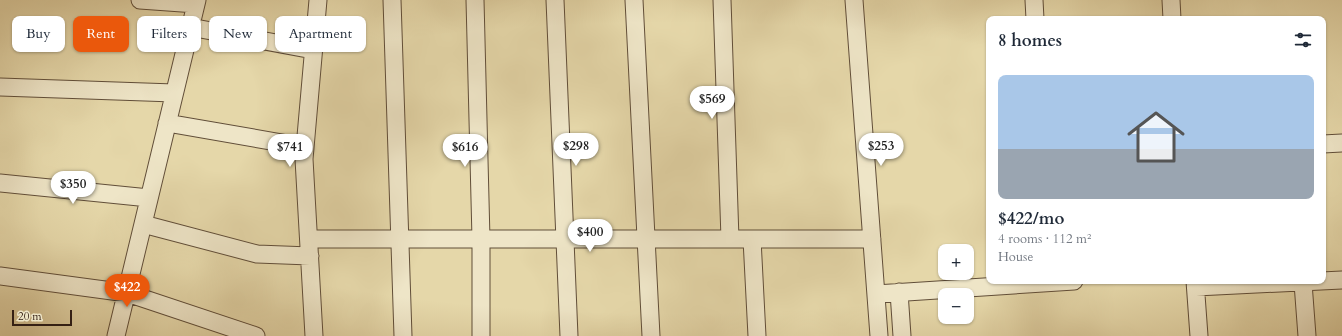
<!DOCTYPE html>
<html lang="en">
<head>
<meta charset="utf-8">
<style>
	:root { --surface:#fff; --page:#f6f6f7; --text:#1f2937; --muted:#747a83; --accent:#ea580c }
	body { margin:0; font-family:Cardo,serif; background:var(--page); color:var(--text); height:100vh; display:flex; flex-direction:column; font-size:15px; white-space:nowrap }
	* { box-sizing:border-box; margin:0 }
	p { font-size:13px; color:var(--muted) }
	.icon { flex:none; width:22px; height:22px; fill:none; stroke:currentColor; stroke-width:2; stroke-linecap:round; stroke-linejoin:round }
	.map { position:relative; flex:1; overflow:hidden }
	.panel { position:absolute; left:986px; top:16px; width:340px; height:268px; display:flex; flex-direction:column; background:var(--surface); border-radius:8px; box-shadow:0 1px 3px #0004 }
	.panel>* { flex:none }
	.banner { position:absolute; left:12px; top:16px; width:380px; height:36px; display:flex; gap:8px }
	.buttons { position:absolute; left:938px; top:244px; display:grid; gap:8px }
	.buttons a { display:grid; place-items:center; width:36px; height:36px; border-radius:8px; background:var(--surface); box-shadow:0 1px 3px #0004; font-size:20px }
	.scale { position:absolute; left:12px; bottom:10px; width:60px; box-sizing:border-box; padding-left:4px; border:2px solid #352014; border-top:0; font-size:11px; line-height:14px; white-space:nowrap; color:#352014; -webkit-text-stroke:3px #eee5c7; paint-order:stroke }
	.price { position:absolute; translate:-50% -34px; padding:0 9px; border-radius:14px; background:#fff; color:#222; font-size:13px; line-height:26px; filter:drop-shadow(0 1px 2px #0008) }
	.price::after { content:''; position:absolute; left:50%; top:24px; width:12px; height:9px; margin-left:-6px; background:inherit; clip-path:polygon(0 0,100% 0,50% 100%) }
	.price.active { background:var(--accent); color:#fff }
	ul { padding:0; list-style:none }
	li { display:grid; align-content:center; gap:8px; height:212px; padding:0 12px }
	li span { display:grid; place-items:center; height:124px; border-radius:8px; color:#555 }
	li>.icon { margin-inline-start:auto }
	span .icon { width:72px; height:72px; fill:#fffc; stroke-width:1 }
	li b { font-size:17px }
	h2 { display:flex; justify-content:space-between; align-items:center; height:48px; padding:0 12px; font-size:17px }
	.pill { padding:0 14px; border-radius:8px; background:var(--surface); box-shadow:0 1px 3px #0004; font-size:14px; line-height:36px }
	.pill.active { background:var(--accent); color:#fff }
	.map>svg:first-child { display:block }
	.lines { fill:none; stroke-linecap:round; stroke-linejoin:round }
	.street-casing { stroke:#614e39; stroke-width:19 }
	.street { stroke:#eee5c7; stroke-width:17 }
</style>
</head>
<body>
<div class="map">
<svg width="1342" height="336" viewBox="0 0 1342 336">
	<rect width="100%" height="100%" fill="#e5d7a9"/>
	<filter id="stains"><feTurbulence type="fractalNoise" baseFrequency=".005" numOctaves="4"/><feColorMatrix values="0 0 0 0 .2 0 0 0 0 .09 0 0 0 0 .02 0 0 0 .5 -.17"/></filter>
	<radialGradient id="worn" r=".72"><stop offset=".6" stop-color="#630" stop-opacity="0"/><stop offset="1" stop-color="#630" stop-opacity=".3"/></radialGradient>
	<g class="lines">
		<!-- street casing -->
		<g class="street-casing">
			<path id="street" d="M 140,0 L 196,4
				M 392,0 L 403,336
				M 475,0 L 481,239 L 481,336
				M 555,0 L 569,336
				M 634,0 L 651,336
				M 722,0 L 730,239
				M 854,0 L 879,336
				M 1034,0 L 1035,19
				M 1171,0 L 1172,19
				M 190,27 L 313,50
				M 0,87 L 174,93
				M 167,123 L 305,147
				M 1323,144 L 1342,143
				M 0,183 L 149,198
				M 143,224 L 257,254 L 310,256
				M 309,239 L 872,239
				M 752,239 L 757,336
				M 0,276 L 127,293 L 256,336
				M 1195,281 L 1199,336
				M 1303,283 L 1307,336
				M 1196,287 L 1342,280
				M 899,292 L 902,336
				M 876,294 L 1074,281
				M 116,336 L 197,0
				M 314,336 L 304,159 L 318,0"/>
		</g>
		<!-- street -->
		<use href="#street" class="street"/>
	</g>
	<rect width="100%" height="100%" filter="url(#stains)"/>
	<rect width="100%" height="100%" fill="url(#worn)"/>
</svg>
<div class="buttons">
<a>+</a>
<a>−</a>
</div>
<div class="scale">20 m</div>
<b class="price" style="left:712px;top:120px">$569</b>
<b class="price" style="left:576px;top:167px">$298</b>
<b class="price" style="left:881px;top:167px">$253</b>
<b class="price" style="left:290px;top:168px">$741</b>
<b class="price" style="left:465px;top:168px">$616</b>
<b class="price" style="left:73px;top:205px">$350</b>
<b class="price" style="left:590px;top:253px">$400</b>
<b class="price active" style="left:127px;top:308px">$422</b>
<div class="banner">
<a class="pill">Buy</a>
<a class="pill active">Rent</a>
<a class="pill">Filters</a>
<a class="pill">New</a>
<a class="pill">Apartment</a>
</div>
<section class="panel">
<h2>8 homes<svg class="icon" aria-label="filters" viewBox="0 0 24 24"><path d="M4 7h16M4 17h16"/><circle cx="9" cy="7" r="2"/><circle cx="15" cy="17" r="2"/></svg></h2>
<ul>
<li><span style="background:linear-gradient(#a9c7e8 60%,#9aa5b1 0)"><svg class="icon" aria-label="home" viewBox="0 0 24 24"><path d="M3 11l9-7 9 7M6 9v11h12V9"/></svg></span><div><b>$422/mo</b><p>4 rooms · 112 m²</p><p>House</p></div></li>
</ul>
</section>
</div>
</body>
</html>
